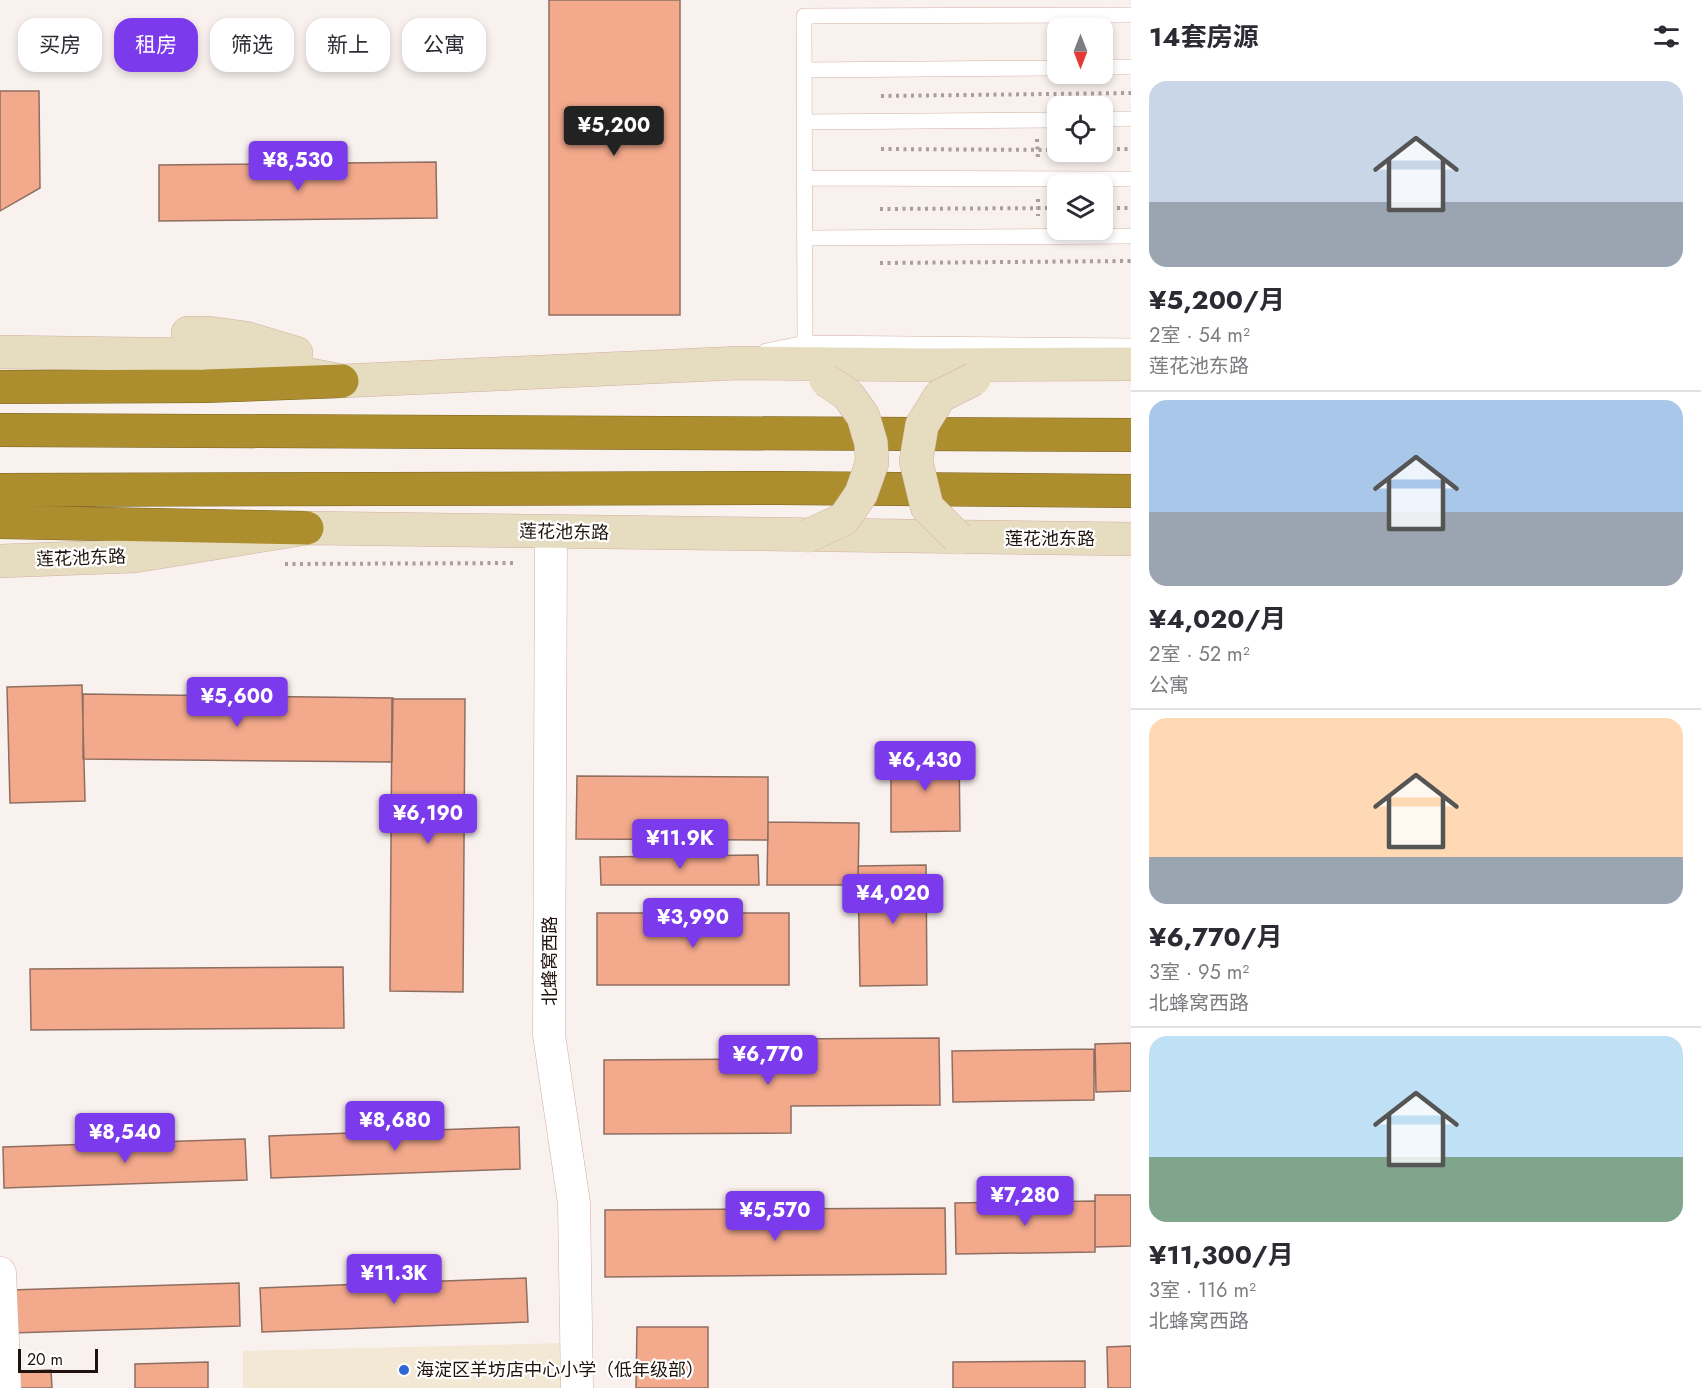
<!DOCTYPE html>
<html lang="zh">
<head>
<meta charset="utf-8">
<style>
	:root { --surface:#fff; --page:#f7f7f7; --text:#2b2b33; --muted:#7c7c81; --line:#e1e1e2; --accent:#7c3aed }
	body { margin:0; font-family:Jost,"Noto Sans SC",sans-serif; background:var(--page); color:var(--text); height:100vh; display:flex; flex-direction:column; font-size:22px; white-space:nowrap }
	* { box-sizing:border-box; margin:0 }
	p { font-size:20px; color:var(--muted) }
	.icon { flex:none; width:33px; height:33px; fill:none; stroke:currentColor; stroke-width:2; stroke-linecap:round; stroke-linejoin:round }
	.map { position:relative; flex:1; overflow:hidden }
	.side { display:flex; flex-direction:column; background:var(--surface); width:570px }
	.side>* { flex:none }
	.hud { position:absolute; left:18px; top:18px; width:570px; height:54px; display:flex; gap:12px }
	.needle { width:39px; rotate:180deg }
	.controls { position:absolute; left:1047px; top:18px; display:grid; gap:12px }
	.controls a { display:grid; place-items:center; width:66px; height:66px; border-radius:12px; background:var(--surface); box-shadow:0 3px 9px #0003; font-size:30px }
	.scale { position:absolute; left:18px; bottom:15px; width:80px; box-sizing:border-box; padding-left:6px; border:3px solid #20130e; border-top:0; font-size:16px; line-height:21px; white-space:nowrap; color:#20130e; -webkit-text-stroke:4px #fff; paint-order:stroke }
	.price { position:absolute; translate:-50% -51px; padding:0 14px; border-radius:6px; background:var(--accent); color:#fff; font-size:20px; line-height:39px; filter:drop-shadow(0 2px 3px #0008) }
	.price::after { content:''; position:absolute; left:50%; top:36px; width:18px; height:14px; margin-left:-9px; background:inherit; clip-path:polygon(0 0,100% 0,50% 100%) }
	.price.selected { background:#222; color:#fff }
	ul { padding:0; list-style:none }
	li { display:grid; align-content:center; gap:12px; height:318px; padding:0 18px }
	li+li { border-top:2px solid var(--line) }
	li span { display:grid; place-items:center; height:186px; border-radius:18px; color:#555 }
	li>.icon { margin-inline-start:auto }
	span .icon { width:108px; height:108px; fill:#fffc; stroke-width:1 }
	li b { font-size:26px }
	h2 { display:flex; justify-content:space-between; align-items:center; height:72px; padding:0 18px; font-size:26px }
	.chip { padding:0 21px; border-radius:18px; background:var(--surface); box-shadow:0 3px 9px #0003; font-size:21px; line-height:54px }
	.chip.selected { background:var(--accent); color:#fff }
	main { display:flex; flex:1; min-height:0 }
	.map>svg:first-child { display:block }
	.education { fill:#f2e8d3 }
	.building { fill:#f3a98c; stroke:#8f6e61; stroke-width:1.5 }
	.lines { fill:none; stroke-linecap:round; stroke-linejoin:round }
	.lane-casing { stroke:#d3afa1; stroke-width:16 }
	.street-casing { stroke:#d3afa1; stroke-width:33 }
	.secondary-casing { stroke:#d3afa1; stroke-width:34 }
	.highway-casing { stroke:#7b6323; stroke-width:34 }
	.path { stroke:#a89f9b; stroke-width:4; stroke-dasharray:3 4.5; stroke-linecap:butt }
	.lane { stroke:#fff; stroke-width:15 }
	.street { stroke:#fff; stroke-width:32 }
	.secondary { stroke:#e6ddc1; stroke-width:33 }
	.highway { stroke:#ac8e2f; stroke-width:33 }
	.secondary-bridge-casing { stroke:#d3afa1; stroke-width:34; stroke-linecap:butt }
	.secondary-bridge { stroke:#e6ddc1; stroke-width:33 }
	.poi-dot { fill:#2f66d4; stroke:#fff; stroke-width:2 }
	.labels { text-anchor:middle; stroke-width:4.5; stroke-linejoin:round; paint-order:stroke }
	.street-label { font-size:18px; fill:#20130e; stroke:#fff }
	.poi-label { font-size:18px; fill:#20130e; stroke:#fff; text-anchor:start }
</style>
</head>
<body>
<main>
<div class="map">
<svg width="1131" height="1388" viewBox="0 0 1131 1388">
	<rect width="100%" height="100%" fill="#f9f1ee"/>
	<!-- education -->
	<path class="education" d="M 566,1343 L 567,1388 L 243,1388 L 243,1351 Z"/>
	<!-- building -->
	<path class="building" d="M 549,0 L 680,0 L 680,315 L 549,315 Z
		M 0,91 L 39,91 L 40,188 L 0,211 Z
		M 436,162 L 437,218 L 159,221 L 159,165 Z
		M 82,685 L 85,801 L 10,803 L 7,687 Z
		M 83,694 L 393,698 L 392,762 L 83,759 Z
		M 392,699 L 465,699 L 463,992 L 390,991 Z
		M 959,751 L 960,831 L 891,832 L 891,752 Z
		M 577,776 L 768,777 L 768,840 L 576,839 Z
		M 768,822 L 859,823 L 858,885 L 767,885 Z
		M 758,855 L 759,885 L 601,885 L 600,857 Z
		M 926,865 L 927,985 L 860,986 L 858,866 Z
		M 597,913 L 789,913 L 789,985 L 597,985 Z
		M 343,967 L 344,1028 L 31,1030 L 30,969 Z
		M 939,1038 L 940,1105 L 791,1106 L 791,1133 L 604,1134 L 604,1060 L 782,1059 L 782,1039 Z
		M 1131,1043 L 1131,1091 L 1096,1092 L 1095,1044 Z
		M 1094,1049 L 1094,1100 L 953,1102 L 952,1051 Z
		M 519,1127 L 520,1169 L 271,1178 L 269,1136 Z
		M 245,1139 L 247,1180 L 4,1188 L 3,1147 Z
		M 1095,1195 L 1131,1195 L 1131,1246 L 1095,1247 Z
		M 1095,1201 L 1095,1252 L 956,1254 L 955,1203 Z
		M 945,1208 L 946,1274 L 605,1277 L 605,1210 Z
		M 526,1278 L 528,1322 L 262,1332 L 260,1288 Z
		M 239,1283 L 240,1326 L 11,1333 L 10,1290 Z
		M 637,1327 L 708,1327 L 708,1388 L 636,1388 Z
		M 1131,1346 L 1131,1388 L 1108,1388 L 1107,1347 Z
		M 1085,1361 L 1085,1388 L 953,1388 L 953,1362 Z
		M 208,1362 L 208,1388 L 135,1388 L 135,1364 Z
		M 51,1370 L 52,1388 L 5,1388 L 5,1372 Z"/>
	<g class="lines">
		<!-- lane casing -->
		<g class="lane-casing">
			<path id="lane" d="M 1102,67 L 1131,67
				M 804,70 L 1058,68
				M 1102,119 L 1131,119
				M 804,122 L 1058,120
				M 804,178 L 1131,179
				M 804,238 L 1131,236
				M 766,351 L 805,343 L 1131,346
				M 828,358 L 805,343 L 804,16 L 1131,15"/>
		</g>
		<!-- street casing -->
		<g class="street-casing">
			<path id="street" d="M 551,532 L 549,1035 L 574,1203 L 577,1388
				M 0,1273 L 5,1388"/>
		</g>
		<!-- secondary casing -->
		<g class="secondary-casing">
			<path id="secondary" d="M 188,333 L 209,333 L 246,338 L 296,353
				M 0,352 L 207,355 L 342,381 L 739,363 L 929,365 L 1131,364
				M 0,561 L 135,556 L 307,528 L 1131,539"/>
		</g>
		<!-- highway casing -->
		<g class="highway-casing">
			<path id="highway" d="M 0,387 L 205,386 L 342,381
				M 0,430 L 1131,435
				M 0,490 L 777,488 L 1131,491
				M 0,522 L 307,528"/>
		</g>
		<!-- path -->
		<path class="path" d="M 881,96 L 1131,93
			M 1037,139 L 1038,159
			M 881,149 L 1058,150
			M 1102,149 L 1131,149
			M 1038,199 L 1038,216
			M 1102,208 L 1131,208
			M 880,209 L 1058,208
			M 880,263 L 1131,261
			M 285,564 L 515,563"/>
		<!-- lane -->
		<use href="#lane" class="lane"/>
		<!-- street -->
		<use href="#street" class="street"/>
		<!-- secondary -->
		<use href="#secondary" class="secondary"/>
		<!-- highway -->
		<use href="#highway" class="highway"/>
		<!-- secondary-bridge casing -->
		<g class="secondary-bridge-casing">
			<path id="secondary-bridge" d="M 808,536 L 844,519 L 861,494 L 872,463 L 871,443 L 863,416 L 848,395 L 826,380
				M 958,538 L 927,507 L 916,461 L 922,425 L 940,396 L 974,379"/>
		</g>
		<!-- secondary-bridge -->
		<use href="#secondary-bridge" class="secondary-bridge"/>
	</g>
	<!-- markers -->
	<circle class="poi-dot" cx="404" cy="1370" r="6"/>
	<g class="labels">
		<!-- street labels -->
		<g class="street-label">
			<text transform="translate(564 532) rotate(1)" y="6">莲花池东路</text>
			<text x="1050" y="545">莲花池东路</text>
			<text transform="translate(81 558) rotate(-2)" y="6">莲花池东路</text>
			<text transform="translate(550 961) rotate(-90)" y="6">北蜂窝西路</text>
		</g>
		<!-- poi labels -->
		<g class="poi-label">
			<text x="416" y="1376">海淀区羊坊店中心小学（低年级部）</text>
		</g>
	</g>
</svg>
<div class="controls">
<a><svg class="needle" viewBox="-14 -14 28 28"><path d="M0-13l5 13h-10z" fill="#e53935"/><path d="M0 13l5-13h-10z" fill="#7c7c81"/></svg></a>
<a><svg class="icon" aria-label="locate" viewBox="0 0 24 24"><circle cx="12" cy="12" r="6"/><path d="M12 2v4M12 18v4M2 12h4M18 12h4"/></svg></a>
<a><svg class="icon" aria-label="layers" viewBox="0 0 24 24"><path d="M12 4l9 5-9 5-9-5zM3 14l9 5 9-5"/></svg></a>
</div>
<div class="scale">20 m</div>
<b class="price selected" style="left:614px;top:157px">¥5,200</b>
<b class="price" style="left:298px;top:192px">¥8,530</b>
<b class="price" style="left:237px;top:728px">¥5,600</b>
<b class="price" style="left:925px;top:792px">¥6,430</b>
<b class="price" style="left:428px;top:845px">¥6,190</b>
<b class="price" style="left:680px;top:870px">¥11.9K</b>
<b class="price" style="left:893px;top:925px">¥4,020</b>
<b class="price" style="left:693px;top:949px">¥3,990</b>
<b class="price" style="left:768px;top:1086px">¥6,770</b>
<b class="price" style="left:395px;top:1152px">¥8,680</b>
<b class="price" style="left:125px;top:1164px">¥8,540</b>
<b class="price" style="left:1025px;top:1227px">¥7,280</b>
<b class="price" style="left:775px;top:1242px">¥5,570</b>
<b class="price" style="left:394px;top:1305px">¥11.3K</b>
<div class="hud">
<a class="chip">买房</a>
<a class="chip selected">租房</a>
<a class="chip">筛选</a>
<a class="chip">新上</a>
<a class="chip">公寓</a>
</div>
</div>
<section class="side">
<h2>14套房源<svg class="icon" aria-label="filters" viewBox="0 0 24 24"><path d="M4 7h16M4 17h16"/><circle cx="9" cy="7" r="2"/><circle cx="15" cy="17" r="2"/></svg></h2>
<ul>
<li><span style="background:linear-gradient(#c9d6e8 65%,#9aa5b1 0)"><svg class="icon" aria-label="home" viewBox="0 0 24 24"><path d="M3 11l9-7 9 7M6 9v11h12V9"/></svg></span><div><b>¥5,200/月</b><p>2室 · 54 m²</p><p>莲花池东路</p></div></li>
<li><span style="background:linear-gradient(#a9c7e8 60%,#9aa5b1 0)"><svg class="icon" aria-label="home" viewBox="0 0 24 24"><path d="M3 11l9-7 9 7M6 9v11h12V9"/></svg></span><div><b>¥4,020/月</b><p>2室 · 52 m²</p><p>公寓</p></div></li>
<li><span style="background:linear-gradient(#ffd9b3 75%,#9aa5b1 0)"><svg class="icon" aria-label="home" viewBox="0 0 24 24"><path d="M3 11l9-7 9 7M6 9v11h12V9"/></svg></span><div><b>¥6,770/月</b><p>3室 · 95 m²</p><p>北蜂窝西路</p></div></li>
<li><span style="background:linear-gradient(#bfe0f5 65%,#7fa58c 0)"><svg class="icon" aria-label="home" viewBox="0 0 24 24"><path d="M3 11l9-7 9 7M6 9v11h12V9"/></svg></span><div><b>¥11,300/月</b><p>3室 · 116 m²</p><p>北蜂窝西路</p></div></li>
</ul>
</section>
</main>
</body>
</html>
